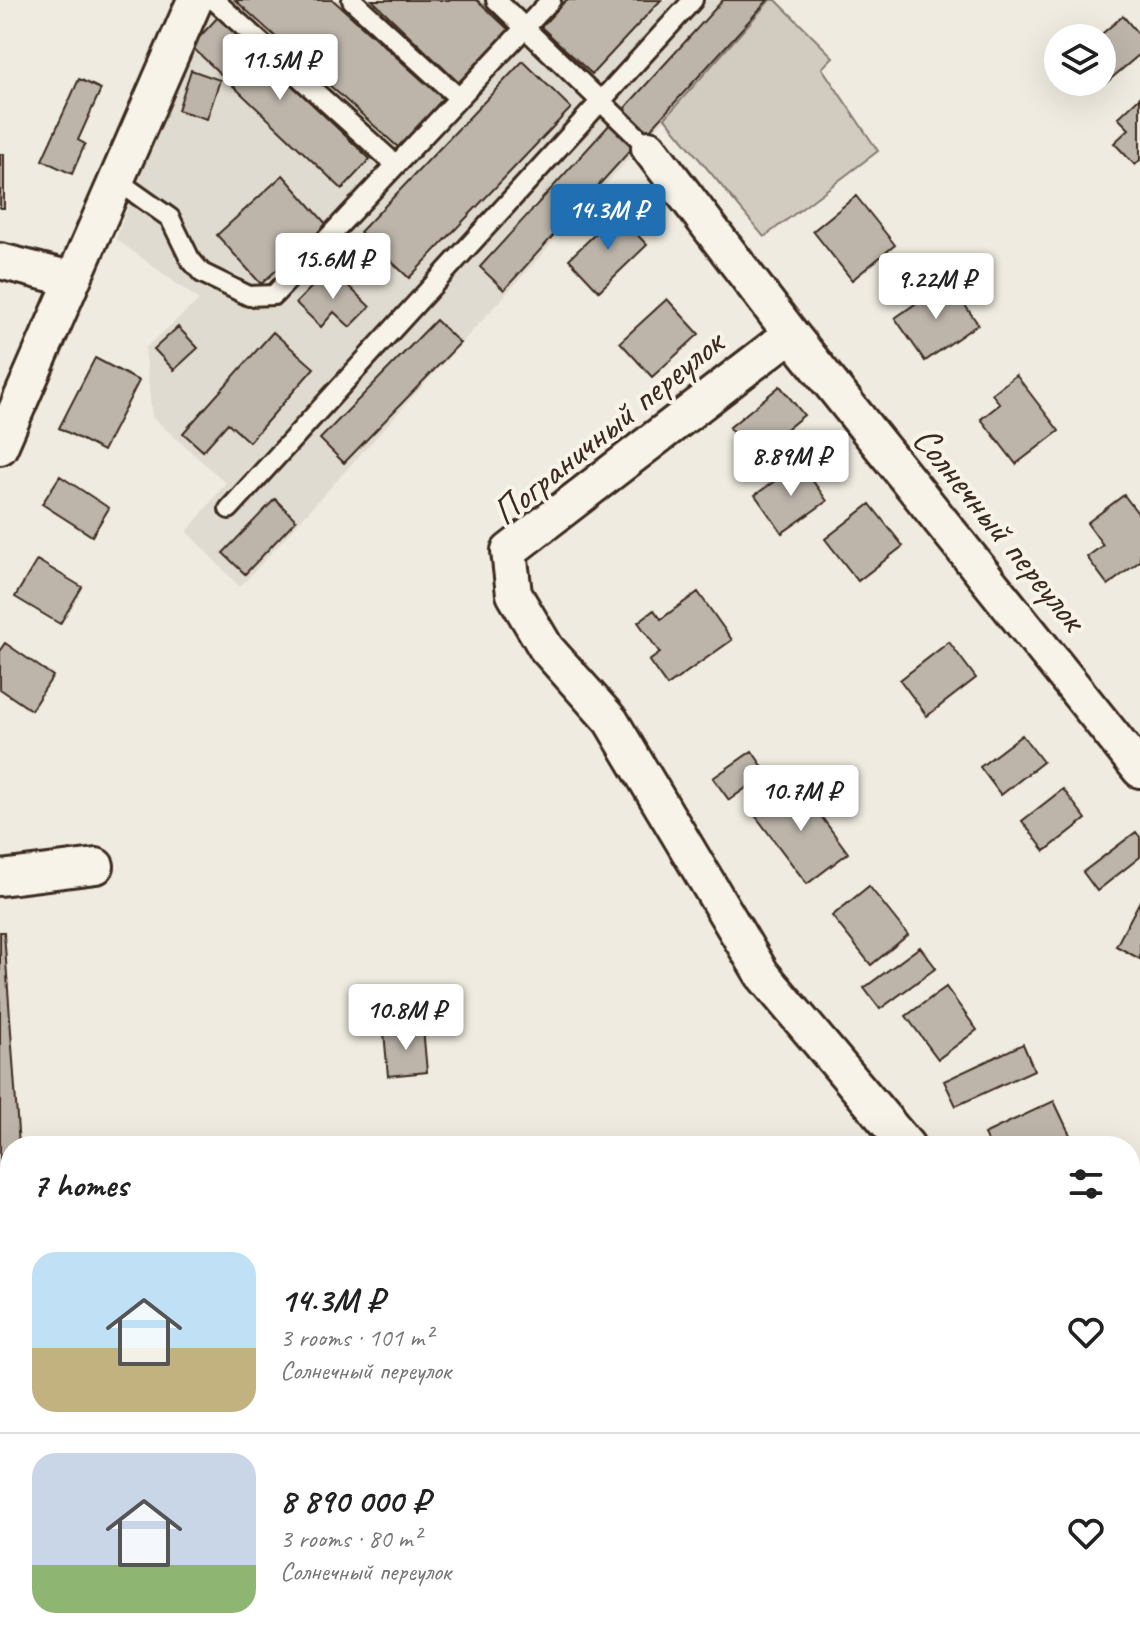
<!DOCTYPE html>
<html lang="en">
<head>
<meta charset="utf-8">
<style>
	:root { --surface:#fff; --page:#f2f2f2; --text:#222; --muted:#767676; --line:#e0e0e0; --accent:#1f6fb2 }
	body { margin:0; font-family:Caveat,sans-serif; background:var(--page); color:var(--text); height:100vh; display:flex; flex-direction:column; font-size:30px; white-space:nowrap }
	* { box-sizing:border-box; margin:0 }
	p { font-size:26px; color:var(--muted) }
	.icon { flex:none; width:44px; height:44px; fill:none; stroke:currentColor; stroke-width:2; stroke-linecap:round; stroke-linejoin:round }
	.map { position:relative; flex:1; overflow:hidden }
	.drawer { position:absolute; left:0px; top:1136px; width:1140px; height:512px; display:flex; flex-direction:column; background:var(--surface); border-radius:32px 32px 0 0; box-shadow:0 8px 32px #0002 }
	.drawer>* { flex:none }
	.controls { position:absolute; left:1044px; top:24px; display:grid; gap:16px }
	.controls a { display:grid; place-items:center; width:72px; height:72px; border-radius:50%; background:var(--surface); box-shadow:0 8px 32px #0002; font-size:40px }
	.price { position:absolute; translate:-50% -68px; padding:0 18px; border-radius:8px; background:#fff; color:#222; font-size:26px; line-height:52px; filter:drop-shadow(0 2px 4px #0008) }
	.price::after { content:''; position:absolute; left:50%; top:48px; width:24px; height:18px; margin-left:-12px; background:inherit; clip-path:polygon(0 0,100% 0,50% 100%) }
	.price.current { background:var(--accent); color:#fff }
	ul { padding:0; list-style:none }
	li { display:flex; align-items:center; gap:24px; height:200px; padding:0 32px }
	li+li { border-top:2px solid var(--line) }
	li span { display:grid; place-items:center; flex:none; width:224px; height:160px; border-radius:24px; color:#555 }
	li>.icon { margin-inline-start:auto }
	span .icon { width:96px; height:96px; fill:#fffc; stroke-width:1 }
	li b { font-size:34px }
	h2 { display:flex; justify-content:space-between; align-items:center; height:96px; padding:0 32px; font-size:34px }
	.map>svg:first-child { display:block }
	.built { fill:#e0dbd0 }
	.green { fill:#d1cbc0; stroke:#867a6f; stroke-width:2 }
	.building { fill:#bdb5aa; stroke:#3b2a1e; stroke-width:2 }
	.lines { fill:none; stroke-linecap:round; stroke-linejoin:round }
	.service-casing { stroke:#3b2a1e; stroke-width:24 }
	.minor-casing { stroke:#3b2a1e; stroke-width:40 }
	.service { stroke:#f7f3e8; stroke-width:18 }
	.minor { stroke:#f7f3e8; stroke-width:34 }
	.labels { text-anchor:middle; stroke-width:8; stroke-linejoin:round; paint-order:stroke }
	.street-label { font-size:38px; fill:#3b2a1e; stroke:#f7f3e8 }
</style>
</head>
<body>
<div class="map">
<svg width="1140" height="1648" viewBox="0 0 1140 1648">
	<rect width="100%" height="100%" fill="#efebe0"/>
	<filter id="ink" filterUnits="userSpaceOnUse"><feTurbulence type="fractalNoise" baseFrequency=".0125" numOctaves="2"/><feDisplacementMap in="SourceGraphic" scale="16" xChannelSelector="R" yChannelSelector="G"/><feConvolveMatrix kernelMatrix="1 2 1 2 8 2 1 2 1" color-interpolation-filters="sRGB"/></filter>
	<g filter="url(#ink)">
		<!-- built -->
		<path class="built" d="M 203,0 L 773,0 L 240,587 L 187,532 L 226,483 L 152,417 L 145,348 L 199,300 L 116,239 Z"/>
		<!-- green -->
		<path class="green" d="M 770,0 L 776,0 L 833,57 L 822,68 L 878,151 L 764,237 L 665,118 Z"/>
		<!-- building -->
		<path class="building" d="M 235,0 L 333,0 L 443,99 L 399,148 Z
			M 372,0 L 477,0 L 509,30 L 459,83 Z
			M 566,0 L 661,0 L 592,74 L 541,27 Z
			M 723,0 L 768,0 L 648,132 L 624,109 Z
			M 219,16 L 370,159 L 342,189 L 191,46 Z
			M 1123,16 L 1140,36 L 1140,54 L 1107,82 L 1102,75 L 1102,38 L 1097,38 Z
			M 523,61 L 571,108 L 409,278 L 360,232 Z
			M 191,70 L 220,80 L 207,119 L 178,110 Z
			M 79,79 L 101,89 L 78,140 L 85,144 L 72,174 L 42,160 Z
			M 1140,97 L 1140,160 L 1135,165 L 1114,143 L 1129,129 L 1118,118 Z
			M 612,122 L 636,144 L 504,290 L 480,267 Z
			M 0,154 L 4,154 L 4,208 L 0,208 Z
			M 283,175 L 327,225 L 261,284 L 217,235 Z
			M 856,196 L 895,245 L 852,280 L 813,231 Z
			M 617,213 L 647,245 L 599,291 L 569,259 Z
			M 330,268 L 370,307 L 350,327 L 334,312 L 321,327 L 296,303 Z
			M 948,281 L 978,324 L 925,361 L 895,318 Z
			M 667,299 L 699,334 L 652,377 L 620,342 Z
			M 436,320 L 460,343 L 344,463 L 320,439 Z
			M 178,327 L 198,348 L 174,370 L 154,349 Z
			M 273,332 L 314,368 L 249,442 L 228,423 L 203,451 L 183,433 Z
			M 95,358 L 139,381 L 103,451 L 59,428 Z
			M 1016,375 L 1059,431 L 1016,464 L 981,419 L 1000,404 L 992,394 Z
			M 780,386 L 804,415 L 752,457 L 729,428 Z
			M 800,463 L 827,501 L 782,533 L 755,495 Z
			M 60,476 L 109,508 L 92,536 L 42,504 Z
			M 1124,495 L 1140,516 L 1140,561 L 1108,585 L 1087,557 L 1103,545 L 1087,523 Z
			M 275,499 L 296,520 L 245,574 L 223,553 Z
			M 870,504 L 903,546 L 858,581 L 825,539 Z
			M 37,560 L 82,587 L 60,624 L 15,597 Z
			M 698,592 L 732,640 L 667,686 L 649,661 L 660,653 L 638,622 L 654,610 L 661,619 Z
			M 949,642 L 976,678 L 927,716 L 900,680 Z
			M 5,643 L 53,676 L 31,710 L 0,689 L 0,650 Z
			M 1022,735 L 1043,762 L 1001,795 L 980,767 Z
			M 752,751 L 767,773 L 729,800 L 713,778 Z
			M 796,782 L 848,853 L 807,884 L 754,814 Z
			M 1063,789 L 1086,819 L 1045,851 L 1022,821 Z
			M 1136,832 L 1140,837 L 1140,857 L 1097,891 L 1083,872 Z
			M 869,886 L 908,935 L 871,965 L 832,916 Z
			M 1140,901 L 1140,959 L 1116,946 Z
			M 0,932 L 4,932 L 19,1146 L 10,1146 L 10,1280 L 0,1280 Z
			M 920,947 L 936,968 L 880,1009 L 864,988 Z
			M 946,987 L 977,1030 L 938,1059 L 906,1016 Z
			M 423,1028 L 427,1072 L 388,1076 L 384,1032 Z
			M 1023,1044 L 1034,1070 L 956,1106 L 944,1081 Z
			M 1054,1101 L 1071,1137 L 1051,1146 L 990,1146 L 984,1134 Z
			M 10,1427 L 10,1483 L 0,1483 L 0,1428 Z
			M 39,1638 L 81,1638 L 81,1648 L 39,1648 Z"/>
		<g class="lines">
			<!-- service casing -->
			<g class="service-casing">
				<path id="service" d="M 214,0 L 396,165
					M 352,0 L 459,98
					M 496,0 L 649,148
					M 115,179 L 170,218 L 190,259 L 202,273 L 249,296 L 274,295 L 551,0
					M 229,509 L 693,0
					M 0,1316 L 10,1315"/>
			</g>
			<!-- minor casing -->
			<g class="minor-casing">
				<path id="minor" d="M 649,148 L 791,334 L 1140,770
					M 0,261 L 71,279
					M 791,334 L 509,551 L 514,594 L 546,648 L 611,721 L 762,974 L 907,1146
					M 0,447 L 195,0
					M 0,878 L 96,866
					M 1130,1606 L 1137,1623"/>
			</g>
			<!-- service -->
			<use href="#service" class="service"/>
			<!-- minor -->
			<use href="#minor" class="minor"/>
		</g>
	</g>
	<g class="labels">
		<!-- street labels -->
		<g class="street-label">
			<text transform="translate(607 427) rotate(-39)" y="13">Пограничный переулок</text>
			<text transform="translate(1000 528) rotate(51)" y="13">Солнечный переулок</text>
		</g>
	</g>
</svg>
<div class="controls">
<a><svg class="icon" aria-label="layers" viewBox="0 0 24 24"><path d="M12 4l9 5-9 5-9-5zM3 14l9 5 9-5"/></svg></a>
</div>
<b class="price" style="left:280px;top:102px">11.5M ₽</b>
<b class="price current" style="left:608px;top:252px">14.3M ₽</b>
<b class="price" style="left:333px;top:301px">15.6M ₽</b>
<b class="price" style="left:936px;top:321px">9.22M ₽</b>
<b class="price" style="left:791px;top:498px">8.89M ₽</b>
<b class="price" style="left:801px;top:833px">10.7M ₽</b>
<b class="price" style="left:406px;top:1052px">10.8M ₽</b>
<section class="drawer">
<h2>7 homes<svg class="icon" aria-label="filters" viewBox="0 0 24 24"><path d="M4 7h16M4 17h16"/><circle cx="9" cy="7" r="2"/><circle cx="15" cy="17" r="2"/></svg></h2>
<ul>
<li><span style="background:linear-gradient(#bfe0f5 60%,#c2b280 0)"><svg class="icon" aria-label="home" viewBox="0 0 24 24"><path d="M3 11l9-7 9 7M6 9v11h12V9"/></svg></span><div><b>14.3M ₽</b><p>3 rooms · 101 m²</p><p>Солнечный переулок</p></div><svg class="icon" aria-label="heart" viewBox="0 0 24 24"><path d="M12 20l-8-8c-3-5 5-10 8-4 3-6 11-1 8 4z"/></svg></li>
<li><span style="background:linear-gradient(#c9d6e8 70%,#8fb573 0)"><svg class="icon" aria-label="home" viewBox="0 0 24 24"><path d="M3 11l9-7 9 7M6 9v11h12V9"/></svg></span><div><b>8 890 000 ₽</b><p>3 rooms · 80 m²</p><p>Солнечный переулок</p></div><svg class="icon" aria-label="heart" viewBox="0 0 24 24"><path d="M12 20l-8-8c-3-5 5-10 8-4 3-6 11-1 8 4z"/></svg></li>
</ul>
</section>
</div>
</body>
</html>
